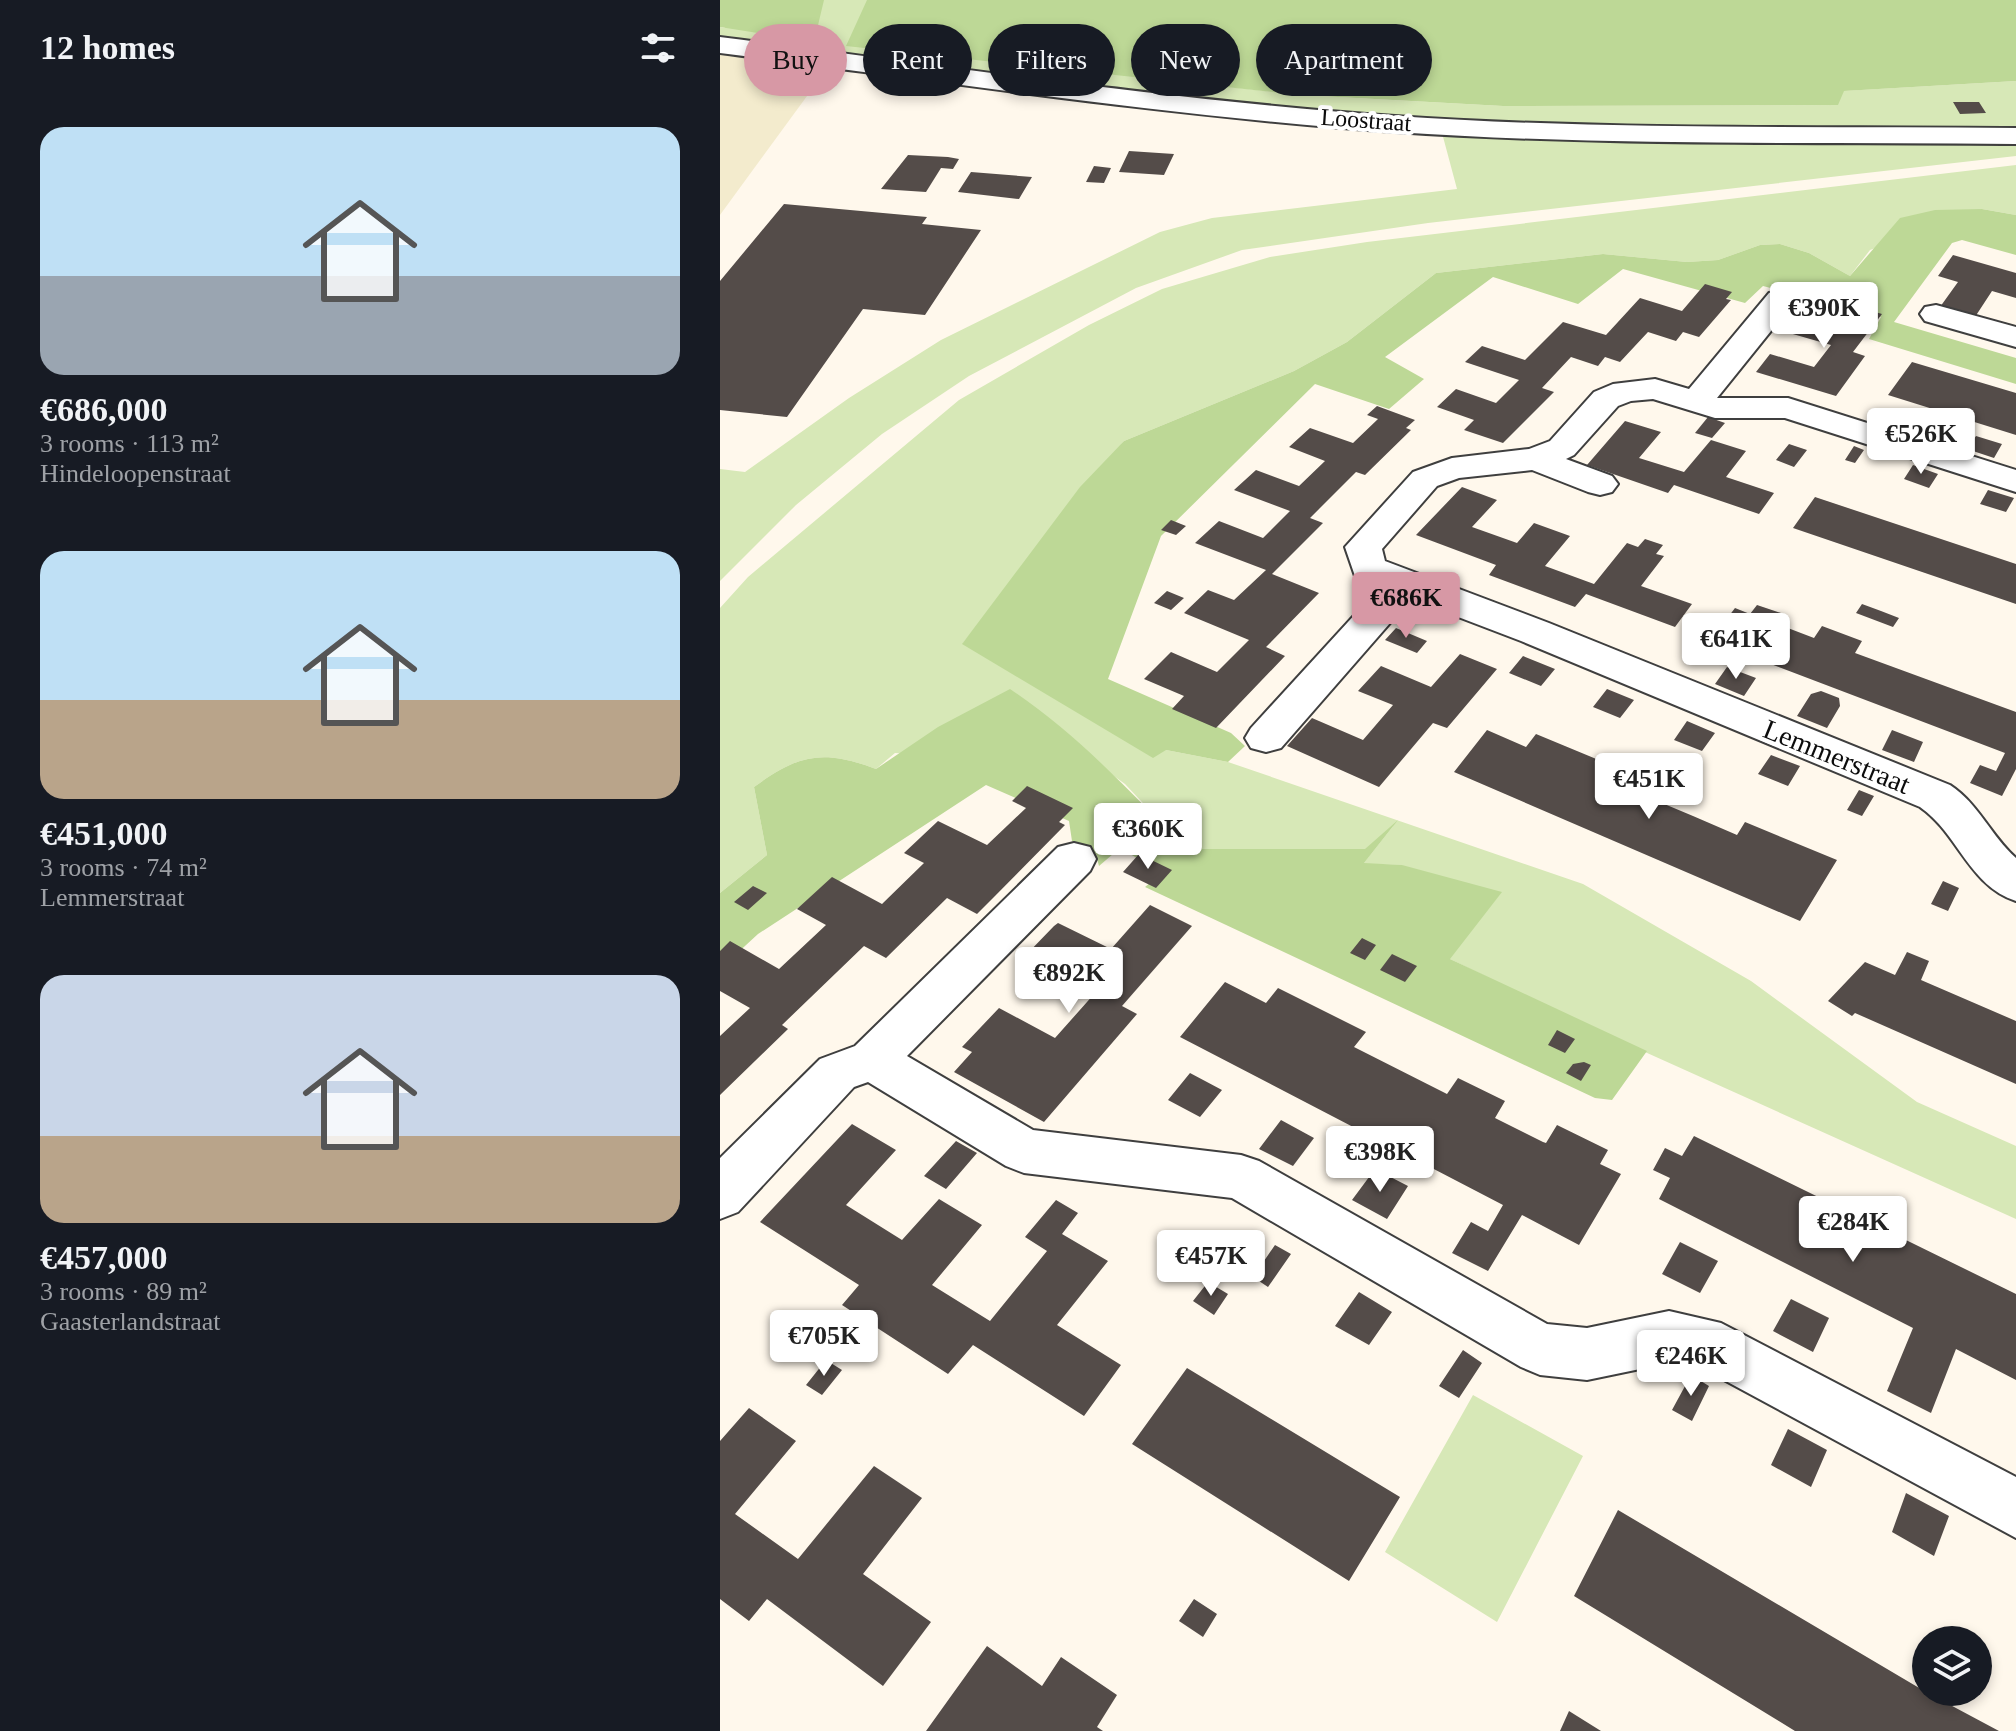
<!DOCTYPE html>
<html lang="en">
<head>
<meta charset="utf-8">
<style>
	:root { --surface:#171b24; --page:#242831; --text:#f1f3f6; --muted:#9ea1a6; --accent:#d798a5 }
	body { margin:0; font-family:"Times New Roman",serif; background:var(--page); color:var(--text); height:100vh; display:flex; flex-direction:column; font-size:30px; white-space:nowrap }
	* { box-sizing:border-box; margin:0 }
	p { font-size:26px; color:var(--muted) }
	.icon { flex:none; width:44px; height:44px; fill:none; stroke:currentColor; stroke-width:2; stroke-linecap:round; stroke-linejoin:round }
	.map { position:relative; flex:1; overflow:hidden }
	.side { display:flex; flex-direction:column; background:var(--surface); width:720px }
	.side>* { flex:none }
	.banner { position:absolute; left:24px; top:24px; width:760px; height:72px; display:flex; gap:16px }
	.fabs { position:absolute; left:1192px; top:1626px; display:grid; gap:16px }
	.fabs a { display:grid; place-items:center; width:80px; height:80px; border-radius:50%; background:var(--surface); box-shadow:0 4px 12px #0003; font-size:40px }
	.price { position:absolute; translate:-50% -68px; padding:0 18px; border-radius:8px; background:#fff; color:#222; font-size:26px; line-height:52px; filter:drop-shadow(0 2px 4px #0008) }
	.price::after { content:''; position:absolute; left:50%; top:48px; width:24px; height:18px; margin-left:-12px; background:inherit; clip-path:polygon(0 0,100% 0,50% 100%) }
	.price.on { background:var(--accent); color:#111 }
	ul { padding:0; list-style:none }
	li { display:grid; align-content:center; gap:16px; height:424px; padding:0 40px }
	li span { display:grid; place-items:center; height:248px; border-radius:24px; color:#555 }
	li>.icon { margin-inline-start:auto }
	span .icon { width:144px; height:144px; fill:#fffc; stroke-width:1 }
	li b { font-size:34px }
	h2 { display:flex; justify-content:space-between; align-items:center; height:96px; padding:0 40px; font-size:34px }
	.pill { padding:0 28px; border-radius:36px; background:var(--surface); box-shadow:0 4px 12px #0003; font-size:28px; line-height:72px }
	.pill.on { background:var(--accent); color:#111 }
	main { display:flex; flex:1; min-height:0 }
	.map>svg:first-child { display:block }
	.farmland { fill:#f3ebcd }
	.green { fill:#d7e8b7 }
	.forest { fill:#bdd896 }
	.building { fill:#544c49 }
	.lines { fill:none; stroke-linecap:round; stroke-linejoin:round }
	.minor-casing { stroke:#3f3f3f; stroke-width:4 }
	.minor { fill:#fff; fill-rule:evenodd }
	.labels { text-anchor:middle; stroke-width:8; stroke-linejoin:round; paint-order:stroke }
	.far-street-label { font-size:24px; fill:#0c0c0c; stroke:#fff }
	.street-label { font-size:28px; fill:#0c0c0c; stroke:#fff }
</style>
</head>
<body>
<main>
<section class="side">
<h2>12 homes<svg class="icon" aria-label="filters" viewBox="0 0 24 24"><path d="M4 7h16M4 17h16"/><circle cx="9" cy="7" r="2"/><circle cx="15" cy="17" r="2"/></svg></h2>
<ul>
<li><span style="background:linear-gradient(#bfe0f5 60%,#9aa5b1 0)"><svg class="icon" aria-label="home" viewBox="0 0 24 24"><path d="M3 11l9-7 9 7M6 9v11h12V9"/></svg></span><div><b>€686,000</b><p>3 rooms · 113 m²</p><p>Hindeloopenstraat</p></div></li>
<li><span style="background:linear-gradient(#bfe0f5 60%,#b9a48a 0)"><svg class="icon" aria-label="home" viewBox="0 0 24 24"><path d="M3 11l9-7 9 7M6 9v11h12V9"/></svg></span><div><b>€451,000</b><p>3 rooms · 74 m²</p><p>Lemmerstraat</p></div></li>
<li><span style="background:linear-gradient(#c9d6e8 65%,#b9a48a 0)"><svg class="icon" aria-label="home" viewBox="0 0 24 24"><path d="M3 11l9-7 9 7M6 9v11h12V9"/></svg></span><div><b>€457,000</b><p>3 rooms · 89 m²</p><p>Gaasterlandstraat</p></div></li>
</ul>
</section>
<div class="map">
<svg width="1296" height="1731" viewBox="0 0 1296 1731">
	<rect width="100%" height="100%" fill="#fff8ec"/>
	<!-- farmland -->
	<path class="farmland" d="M 0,51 L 109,66 L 0,215 Z"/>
	<!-- green -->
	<path class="green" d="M 0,0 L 1295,0 L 483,84 L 581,95 L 783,106 L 1117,105 L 1123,91 L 1296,81 L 1296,130 C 1104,128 912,130 721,119 C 480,107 240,72 0,42 L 0,27 L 5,28 Z
		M 722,133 L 1296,140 L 1296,156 L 708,223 L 522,250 L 416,288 L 249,376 L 162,434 L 76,505 L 0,581 L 0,469 L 25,472 L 129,398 L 221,340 L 440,232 L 492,218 L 737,189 Z
		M 1296,165 L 1296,215 L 1262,209 L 1150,250 L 1130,276 L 1089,253 L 1060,244 L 1040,245 L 998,260 L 967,262 L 883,254 L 716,273 L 627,342 L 574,371 L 404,441 L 243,643 L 446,750 L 508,762 L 863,884 L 1031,981 L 1197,1102 L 1296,1146 L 1296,1219 L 876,1030 L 730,959 L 682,865 L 643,864 L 674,825 L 646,849 L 466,849 L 405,784 L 380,766 L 175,753 L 156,769 C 103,749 79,754 34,787 L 47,855 L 0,893 L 0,608 L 28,577 L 239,400 L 369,325 L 442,289 L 550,257 L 647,242 Z
		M 753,1395 L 863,1456 L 777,1622 L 665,1552 Z"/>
	<!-- forest -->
	<path class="forest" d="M 0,0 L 104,0 L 94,42 L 0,27 Z
		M 147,0 L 1296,0 L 1296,81 L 1124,91 L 1118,105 L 783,106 L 581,95 L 126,46 Z
		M 1262,209 L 1296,215 L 1296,255 L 1242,240 L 1232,243 L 1174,322 L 1296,358 L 1296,384 L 1149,339 L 1161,317 L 1043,286 L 1025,303 L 903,269 L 858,304 L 773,277 L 665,357 L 704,379 L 669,409 L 595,384 L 441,536 L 388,679 L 511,733 L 525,746 L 508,762 L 446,750 L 433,758 L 242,644 L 360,487 L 404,441 L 574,371 L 627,342 L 716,273 L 883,254 L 967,262 L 998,260 L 1040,245 L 1060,244 L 1089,253 L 1130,276 L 1180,218 L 1215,210 Z
		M 290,689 C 355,732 412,793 466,849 L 645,849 L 678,820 L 644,863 L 682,865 L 782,892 L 730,959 L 927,1051 L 892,1100 L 875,1098 L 425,887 L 442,873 L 400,848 L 379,866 L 376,855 L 352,841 L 349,821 L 266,785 L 38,934 L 0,969 L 0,893 L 47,855 L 34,787 C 79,754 103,749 156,769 L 218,727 Z"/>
	<!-- building -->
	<path class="building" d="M 1233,102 L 1259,102 L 1266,113 L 1240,114 Z
		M 409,151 L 454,154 L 444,175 L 399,172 Z
		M 188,155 L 228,157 L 239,159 L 233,169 L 221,168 L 206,192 L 161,189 Z
		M 374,166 L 391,168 L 384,183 L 366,182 Z
		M 251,172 L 312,177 L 299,199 L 238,192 Z
		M 64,204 L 207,217 L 202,224 L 261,230 L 205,315 L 143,309 L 67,417 L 0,410 L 0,281 Z
		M 1233,255 L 1296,273 L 1296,298 L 1272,291 L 1255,317 L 1220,307 L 1238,282 L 1218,276 Z
		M 985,284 L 1012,292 L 1006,299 L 1011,300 L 979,337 L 963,332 L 956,341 L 928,332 L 900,362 L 885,357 L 878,366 L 851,357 L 822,388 L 834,392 L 783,443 L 744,430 L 754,420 L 717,407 L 736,389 L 776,403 L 799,380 L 745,362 L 762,346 L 805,360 L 843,322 L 886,335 L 920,298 L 962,311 Z
		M 1128,304 L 1162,314 L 1133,352 L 1145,356 L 1116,396 L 1036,372 L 1050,354 L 1094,367 L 1111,345 L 1055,329 L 1068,313 L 1112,326 Z
		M 1192,362 L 1296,393 L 1296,435 L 1168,395 Z
		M 657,406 L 695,420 L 686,428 L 691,430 L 645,475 L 636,472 L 590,518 L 603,523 L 552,574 L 599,593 L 546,647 L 565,656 L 496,728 L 452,709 L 464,696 L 424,679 L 451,652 L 497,672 L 529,640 L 464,613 L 488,590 L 514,600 L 546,570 L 475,543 L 499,521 L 543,538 L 570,511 L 514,490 L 536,470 L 579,486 L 605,461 L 569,447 L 590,428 L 633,443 L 658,419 L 647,415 Z
		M 1184,414 L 1210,422 L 1201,434 L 1175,426 Z
		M 988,417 L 1005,423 L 992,438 L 975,433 Z
		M 905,421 L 941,432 L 919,458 L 964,472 L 991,440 L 1026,451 L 1006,477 L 1054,493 L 1039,514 L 954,485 L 948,493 L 867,465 Z
		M 1256,436 L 1282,444 L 1274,458 L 1247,449 Z
		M 1069,444 L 1087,450 L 1074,467 L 1056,460 Z
		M 1134,446 L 1144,450 L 1135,463 L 1125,460 Z
		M 1193,465 L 1218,474 L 1209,488 L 1184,479 Z
		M 742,487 L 777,500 L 752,527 L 797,543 L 814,523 L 850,536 L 825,566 L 874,584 L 907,543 L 918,547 L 925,539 L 943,545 L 936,554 L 944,556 L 921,586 L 972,604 L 955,627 L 866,594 L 855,607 L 769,575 L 776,565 L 696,535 Z
		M 1268,490 L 1294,498 L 1286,512 L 1260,504 Z
		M 1095,497 L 1296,564 L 1296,604 L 1073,528 Z
		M 451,520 L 466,526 L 456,535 L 441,530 Z
		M 447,591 L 464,598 L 451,610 L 434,603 Z
		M 1142,604 L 1161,611 L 1179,618 L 1173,627 L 1136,613 Z
		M 1037,605 L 1061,613 L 1055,623 L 1094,638 L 1102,626 L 1142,641 L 1135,653 L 1296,712 L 1296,769 L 1282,796 L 1250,783 L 1260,765 L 1276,771 L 1285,753 L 990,641 L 1015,608 L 1030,614 Z
		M 676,628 L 707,641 L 697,653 L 665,640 Z
		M 740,654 L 777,669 L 727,728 L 713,723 L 659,787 L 567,746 L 592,718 L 643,740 L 673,705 L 638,691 L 661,666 L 711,687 Z
		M 803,656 L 835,669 L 821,686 L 789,673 Z
		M 1007,667 L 1036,678 L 1024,696 L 995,684 Z
		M 887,689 L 914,700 L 900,718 L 873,707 Z
		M 1101,691 L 1119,698 L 1120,706 L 1107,728 L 1077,716 L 1091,694 Z
		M 967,721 L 995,733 L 982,751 L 954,740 Z
		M 767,730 L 806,747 L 816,734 L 939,785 L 930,798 L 973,816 L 1017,835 L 1025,822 L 1117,860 L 1080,921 L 734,772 Z
		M 1172,730 L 1203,742 L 1194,762 L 1162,750 Z
		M 1051,755 L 1080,766 L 1068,786 L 1038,774 Z
		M 307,786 L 353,808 L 339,822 L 345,825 L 273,898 L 257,914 L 227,898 L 166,958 L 144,946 L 62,1025 L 68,1029 L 0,1095 L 0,1036 L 30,1008 L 0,991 L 0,951 L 10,941 L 59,969 L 106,925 L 77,909 L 112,877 L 162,904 L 204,863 L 184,853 L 218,821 L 267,845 L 306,808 L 292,801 Z
		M 1139,790 L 1154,796 L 1142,816 L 1127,810 Z
		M 419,854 L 452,870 L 436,888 L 403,872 Z
		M 1223,881 L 1239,888 L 1228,911 L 1211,904 Z
		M 33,886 L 47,893 L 28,910 L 14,902 Z
		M 430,905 L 472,926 L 402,1006 L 417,1014 L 324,1122 L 234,1072 L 252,1052 L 242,1047 L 279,1008 L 335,1038 L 375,993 L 305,956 L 334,926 L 338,923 L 391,949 Z
		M 642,938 L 656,945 L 645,960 L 630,953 Z
		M 1187,952 L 1209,961 L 1201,980 L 1296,1021 L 1296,1084 L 1135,1013 L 1132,1016 L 1108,1001 L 1145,962 L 1175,975 Z
		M 672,954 L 697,966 L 685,982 L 660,970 Z
		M 505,982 L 546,1003 L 558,988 L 646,1032 L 634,1047 L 727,1094 L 738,1078 L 785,1101 L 775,1118 L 823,1142 L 826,1143 L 837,1125 L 888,1150 L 880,1164 L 901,1174 L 859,1245 L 802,1215 L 768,1271 L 732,1253 L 751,1222 L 768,1231 L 783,1205 L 460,1037 Z
		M 837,1030 L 855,1039 L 845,1053 L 828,1045 Z
		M 864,1062 L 871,1065 L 861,1081 L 846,1073 L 853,1064 Z
		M 470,1073 L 502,1090 L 480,1117 L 448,1100 Z
		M 561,1120 L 594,1138 L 573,1166 L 539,1149 Z
		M 132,1124 L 176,1150 L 126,1205 L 182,1240 L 219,1199 L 262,1225 L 212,1285 L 270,1321 L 327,1251 L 305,1237 L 336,1200 L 358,1213 L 342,1234 L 388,1261 L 337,1325 L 401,1365 L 364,1416 L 253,1345 L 228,1374 L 122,1305 L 139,1285 L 40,1222 Z
		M 974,1136 L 1296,1294 L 1296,1380 L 1236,1349 L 1211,1413 L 1167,1391 L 1193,1328 L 939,1199 L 950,1178 L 933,1170 L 945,1148 L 962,1156 Z
		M 236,1141 L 257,1153 L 226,1189 L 204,1176 Z
		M 655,1169 L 688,1186 L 667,1219 L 632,1200 Z
		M 960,1242 L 998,1261 L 980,1293 L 942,1274 Z
		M 555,1245 L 571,1254 L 548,1287 L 533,1277 Z
		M 488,1282 L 508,1294 L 494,1315 L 473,1301 Z
		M 639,1292 L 672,1312 L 649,1345 L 615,1326 Z
		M 1071,1299 L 1109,1318 L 1093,1352 L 1053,1331 Z
		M 743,1350 L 762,1363 L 739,1398 L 719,1386 Z
		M 106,1360 L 122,1370 L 102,1395 L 86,1385 Z
		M 467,1368 L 680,1497 L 629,1581 L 412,1444 Z
		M 971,1375 L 989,1386 L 972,1421 L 952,1410 Z
		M 29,1408 L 76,1441 L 15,1514 L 78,1559 L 154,1466 L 202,1498 L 143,1574 L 211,1622 L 163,1686 L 47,1599 L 29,1621 L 0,1599 L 0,1441 Z
		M 1068,1429 L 1107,1450 L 1091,1487 L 1051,1465 Z
		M 1186,1493 L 1229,1516 L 1214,1556 L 1172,1532 Z
		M 898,1510 L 1206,1692 L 1279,1731 L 1075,1731 L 854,1596 Z
		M 474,1599 L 497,1614 L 483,1637 L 459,1621 Z
		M 267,1646 L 322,1686 L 341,1657 L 397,1695 L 377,1727 L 383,1731 L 206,1731 Z
		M 849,1711 L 881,1731 L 840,1731 Z"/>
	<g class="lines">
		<!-- minor casing -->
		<g class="minor-casing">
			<path id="minor" d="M 0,37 C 224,66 449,100 675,116 C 881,130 1089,126 1296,128 L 1296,144 C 1089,142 881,146 675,132 C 449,116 224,82 0,53 Z
				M 1060,291 L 1071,293 L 1076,300 L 997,398 L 1068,398 L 1296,470 L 1296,492 L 1065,418 L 995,418 L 933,399 L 911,401 L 898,406 L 854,455 L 846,459 L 892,476 L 898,484 L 892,492 L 880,495 L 868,492 L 812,470 L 739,478 L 717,486 L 662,549 L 665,561 L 829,623 L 1230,785 C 1259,804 1271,836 1296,858 L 1296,901 C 1249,886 1238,833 1200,807 L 801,641 L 691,599 L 561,748 L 546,752 L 531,748 L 525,738 L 531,728 L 660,587 L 635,576 L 625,547 L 693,472 L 732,458 L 809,449 L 830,441 L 874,392 L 893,384 L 935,379 L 969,389 L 1049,293 Z
				M 1216,305 L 1296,327 L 1296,347 L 1205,321 L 1200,314 L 1205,307 Z
				M 354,843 L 370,847 L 376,859 L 370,871 L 187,1056 L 313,1130 L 521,1155 L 539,1161 L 827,1324 L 867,1328 L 949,1311 L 1001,1323 L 1296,1477 L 1296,1538 L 991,1373 L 949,1363 L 867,1380 L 820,1375 L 801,1367 L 512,1198 L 304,1173 L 286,1166 L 148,1082 L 134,1087 L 18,1212 L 0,1219 L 0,1158 L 100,1059 L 135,1046 L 338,847 Z"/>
		</g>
		<!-- minor -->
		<use href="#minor" class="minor"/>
	</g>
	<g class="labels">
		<!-- far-street labels -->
		<g class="far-street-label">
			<text transform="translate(646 120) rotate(4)" y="8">Loostraat</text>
		</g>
		<!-- street labels -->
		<g class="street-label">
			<text transform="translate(1117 756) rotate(22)" y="10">Lemmerstraat</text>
		</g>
	</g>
</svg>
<div class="fabs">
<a><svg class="icon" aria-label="layers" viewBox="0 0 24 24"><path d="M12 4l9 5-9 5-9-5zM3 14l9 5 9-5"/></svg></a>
</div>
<b class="price" style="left:1104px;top:350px">€390K</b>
<b class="price" style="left:1201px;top:476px">€526K</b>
<b class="price on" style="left:686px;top:640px">€686K</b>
<b class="price" style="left:1016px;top:681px">€641K</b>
<b class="price" style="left:929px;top:821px">€451K</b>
<b class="price" style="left:428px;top:871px">€360K</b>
<b class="price" style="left:349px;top:1015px">€892K</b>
<b class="price" style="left:660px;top:1194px">€398K</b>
<b class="price" style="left:1133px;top:1264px">€284K</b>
<b class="price" style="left:491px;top:1298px">€457K</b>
<b class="price" style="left:104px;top:1378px">€705K</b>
<b class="price" style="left:971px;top:1398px">€246K</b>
<div class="banner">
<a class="pill on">Buy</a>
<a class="pill">Rent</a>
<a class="pill">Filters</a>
<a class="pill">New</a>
<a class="pill">Apartment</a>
</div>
</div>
</main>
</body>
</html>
